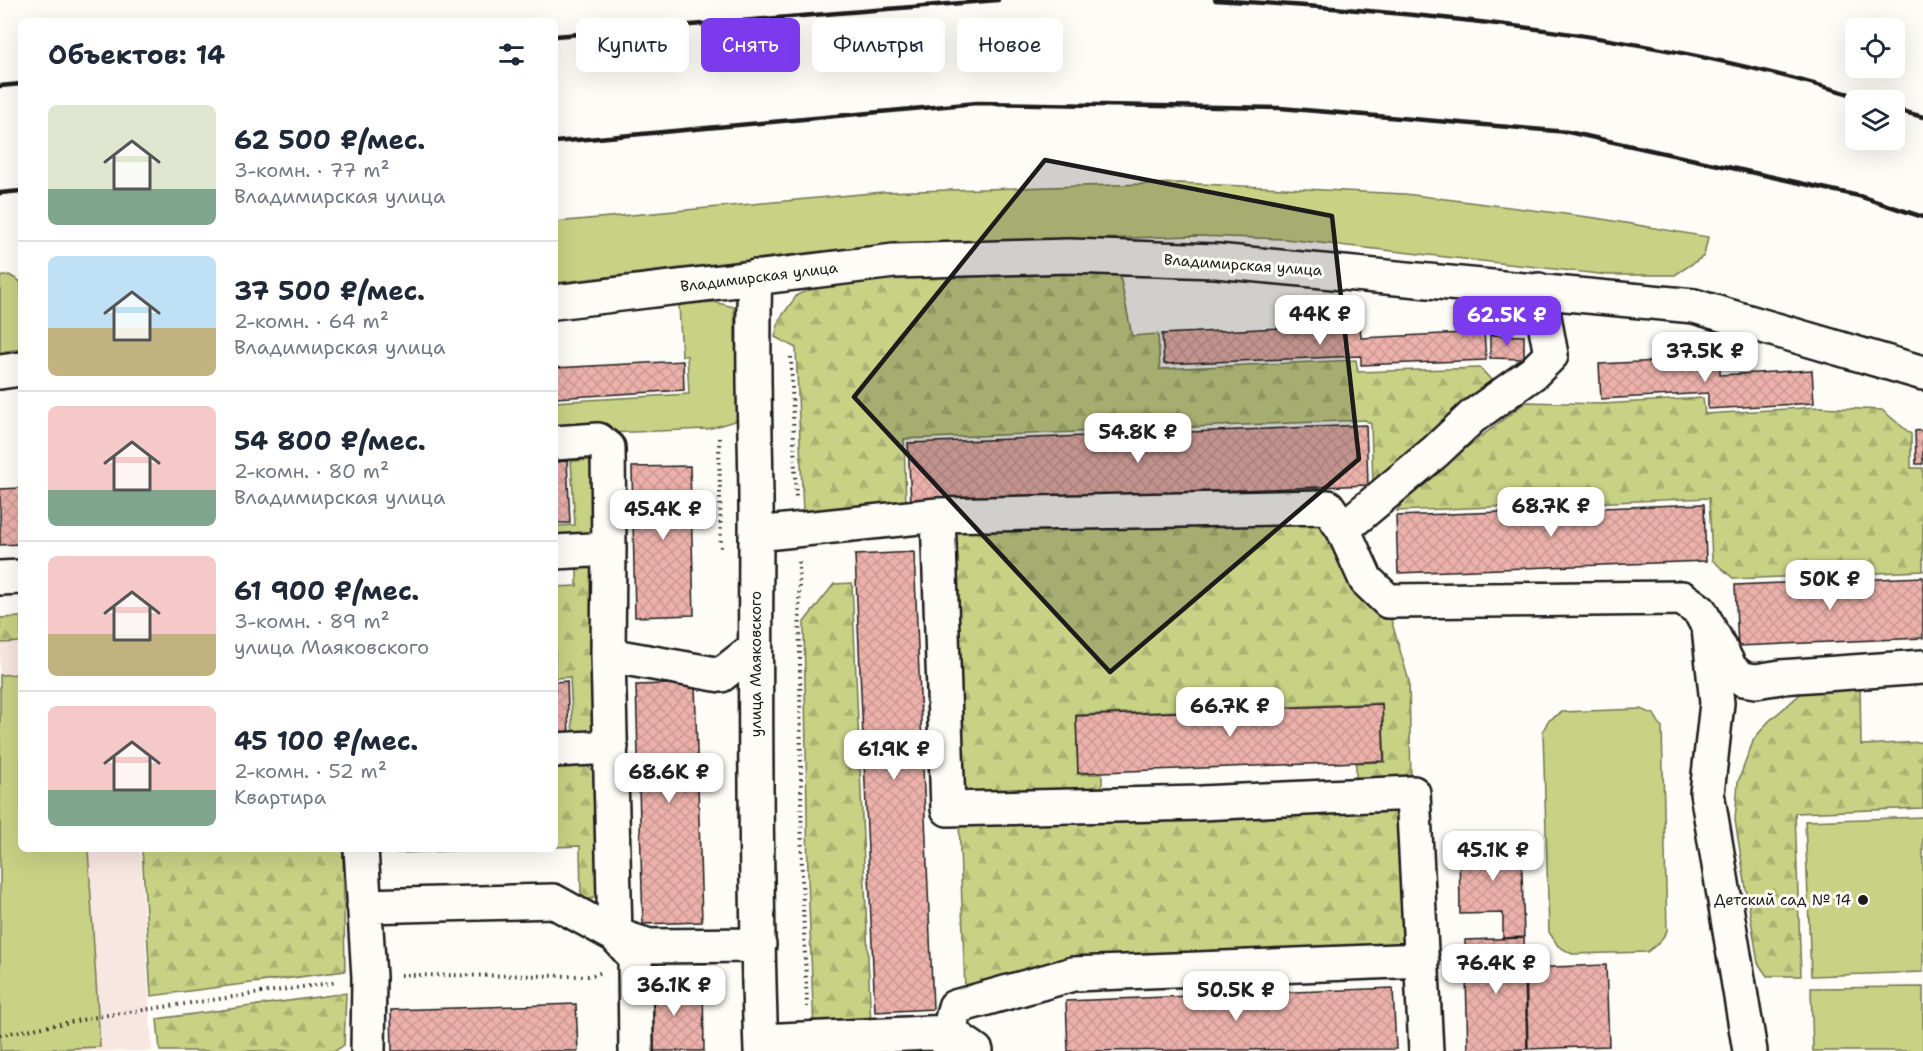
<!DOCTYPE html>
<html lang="ru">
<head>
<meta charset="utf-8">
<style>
	:root { --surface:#fff; --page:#f2f2f3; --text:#1f2937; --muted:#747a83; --line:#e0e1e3; --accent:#7c3aed }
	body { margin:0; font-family:"Shantell Sans",sans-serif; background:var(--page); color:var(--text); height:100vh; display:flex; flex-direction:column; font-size:22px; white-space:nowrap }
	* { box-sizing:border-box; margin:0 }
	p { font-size:20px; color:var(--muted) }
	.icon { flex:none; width:33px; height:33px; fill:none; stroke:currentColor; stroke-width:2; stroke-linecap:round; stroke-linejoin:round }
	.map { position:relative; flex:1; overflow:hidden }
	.side { position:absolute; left:18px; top:18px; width:540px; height:834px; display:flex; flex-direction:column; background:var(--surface); border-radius:9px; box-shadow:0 6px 24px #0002 }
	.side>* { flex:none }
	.top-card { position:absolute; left:576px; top:18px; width:570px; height:54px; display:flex; gap:12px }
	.buttons { position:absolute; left:1845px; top:18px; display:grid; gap:12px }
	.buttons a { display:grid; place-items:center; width:60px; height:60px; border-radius:9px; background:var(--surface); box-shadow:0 6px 24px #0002; font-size:30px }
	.price { position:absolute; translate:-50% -51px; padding:0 14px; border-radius:12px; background:#fff; color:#222; font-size:20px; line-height:39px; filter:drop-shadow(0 2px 3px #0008) }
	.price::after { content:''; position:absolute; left:50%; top:36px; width:18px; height:14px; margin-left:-9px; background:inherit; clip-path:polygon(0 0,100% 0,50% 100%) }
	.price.selected { background:var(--accent); color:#fff }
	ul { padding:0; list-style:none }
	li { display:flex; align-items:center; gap:18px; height:150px; padding:0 30px }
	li+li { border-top:2px solid var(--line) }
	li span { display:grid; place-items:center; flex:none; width:168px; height:120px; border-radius:9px; color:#555 }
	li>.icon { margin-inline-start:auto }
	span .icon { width:72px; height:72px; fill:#fffc; stroke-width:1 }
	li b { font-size:26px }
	h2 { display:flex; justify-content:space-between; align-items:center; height:72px; padding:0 30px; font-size:26px }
	.chip { padding:0 21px; border-radius:9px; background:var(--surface); box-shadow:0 6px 24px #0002; font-size:21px; line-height:54px }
	.chip.selected { background:var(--accent); color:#fff }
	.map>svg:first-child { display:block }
	.built { fill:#f8e6e0 }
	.grass { fill:#c7d285; stroke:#727750; stroke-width:1.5 }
	.forest { fill:url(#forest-firs); stroke:#727750; stroke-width:1.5 }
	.building { fill:url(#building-cross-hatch); stroke:#1c1c1c; stroke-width:1.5 }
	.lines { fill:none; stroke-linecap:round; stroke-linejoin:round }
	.minor-casing { stroke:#1c1c1c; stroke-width:38 }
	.path { stroke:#1c1c1c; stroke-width:4; stroke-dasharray:1.5 4.5; stroke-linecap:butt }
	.minor { stroke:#fdfcf7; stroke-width:33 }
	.rail { stroke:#1c1c1c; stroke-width:4.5 }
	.marked { fill:#1c1c1c; fill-opacity:0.2; stroke:#1c1c1c; stroke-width:4.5; stroke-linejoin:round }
	.poi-dot { fill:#1c1c1c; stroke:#fdfcf7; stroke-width:2 }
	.labels { text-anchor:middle; stroke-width:6; stroke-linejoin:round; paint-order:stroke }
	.street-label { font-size:15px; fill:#1c1c1c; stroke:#fdfcf7 }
	.poi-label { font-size:15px; fill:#1c1c1c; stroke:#fdfcf7; text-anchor:end }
</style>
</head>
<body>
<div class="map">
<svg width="1923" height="1051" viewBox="0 0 1923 1051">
	<defs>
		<pattern id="forest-firs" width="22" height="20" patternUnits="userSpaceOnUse" patternTransform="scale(1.5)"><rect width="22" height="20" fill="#c7d285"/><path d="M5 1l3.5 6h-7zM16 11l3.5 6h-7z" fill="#aab472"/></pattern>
		<pattern id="building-cross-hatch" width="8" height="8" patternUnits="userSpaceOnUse" patternTransform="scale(1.5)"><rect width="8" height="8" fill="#ecb1aa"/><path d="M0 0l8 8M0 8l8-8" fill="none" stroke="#ca9892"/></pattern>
	</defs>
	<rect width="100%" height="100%" fill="#fdfcf7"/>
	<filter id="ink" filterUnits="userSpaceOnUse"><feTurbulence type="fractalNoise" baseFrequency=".0167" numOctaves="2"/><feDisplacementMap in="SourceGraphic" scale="12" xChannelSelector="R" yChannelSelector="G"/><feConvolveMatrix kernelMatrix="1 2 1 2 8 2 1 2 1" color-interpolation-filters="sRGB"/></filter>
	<g filter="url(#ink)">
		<!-- built -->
		<path class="built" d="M 21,624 L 21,849 L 140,849 L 152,1051 L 0,1051 L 0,625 Z"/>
		<!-- grass -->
		<path class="grass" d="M 1179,183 L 1405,194 L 1596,218 L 1708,237 L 1704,256 L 1675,275 L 1608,275 L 1285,239 L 1195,236 L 864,246 L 555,283 L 555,222 L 883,192 Z
			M 9,275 L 21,282 L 21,349 L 0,352 L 0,277 Z
			M 714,302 L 734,307 L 738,420 L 708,429 L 555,435 L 555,402 L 689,394 L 687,356 L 682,356 L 679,305 Z
			M 595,460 L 601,534 L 555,544 L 555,526 L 575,525 L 571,461 Z
			M 21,674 L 21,849 L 88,849 L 100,1047 L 0,1051 L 0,675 Z
			M 1640,709 L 1654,714 L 1662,728 L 1667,931 L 1659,943 L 1647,952 L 1572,954 L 1558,946 L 1549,932 L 1543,731 L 1548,721 L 1562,712 Z
			M 1923,817 L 1923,972 L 1811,976 L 1805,821 Z
			M 1923,987 L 1923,1051 L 1813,1051 L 1811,988 Z"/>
		<!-- forest -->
		<path class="forest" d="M 1119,271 L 1132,336 L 1158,334 L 1160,369 L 1356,360 L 1358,372 L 1480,368 L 1497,386 L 1373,484 L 1371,424 L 1365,420 L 904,439 L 906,503 L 803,513 L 796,348 L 775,337 L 779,320 L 797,295 L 818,286 L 935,275 Z
			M 1703,398 L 1705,414 L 1819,407 L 1882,410 L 1911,434 L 1911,468 L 1923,468 L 1923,571 L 1734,579 L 1712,560 L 1709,498 L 1397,511 L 1410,491 L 1526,402 L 1602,404 Z
			M 1324,517 L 1390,616 L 1409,681 L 1411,783 L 1356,785 L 1356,763 L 1385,762 L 1382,703 L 1076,715 L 1078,774 L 1102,774 L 1102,798 L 959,801 L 950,527 Z
			M 577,562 L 594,564 L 596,736 L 573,737 L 570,677 L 555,678 L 555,587 L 577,586 Z
			M 852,583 L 871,1027 L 814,1032 L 808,878 L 804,622 L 834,584 Z
			M 21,617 L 21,642 L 0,643 L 0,618 Z
			M 1860,683 L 1861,745 L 1923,742 L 1923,808 L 1795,813 L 1801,976 L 1767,976 L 1758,963 L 1735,820 L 1738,782 L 1745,763 L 1754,739 L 1769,721 L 1811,685 Z
			M 584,763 L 595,773 L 602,889 L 592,899 L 581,898 L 580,846 L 555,847 L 555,764 Z
			M 1405,803 L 1411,943 L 1402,953 L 965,991 L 959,819 Z
			M 142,849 L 343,849 L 345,971 L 151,996 Z
			M 376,849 L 500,849 L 376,854 Z
			M 346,993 L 344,1045 L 335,1051 L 160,1051 L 157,1019 Z"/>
		<!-- building -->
		<path class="building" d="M 1360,324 L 1361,338 L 1484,332 L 1486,360 L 1361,365 L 1361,356 L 1164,364 L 1162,334 Z
			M 1490,335 L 1524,336 L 1524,359 L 1490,358 Z
			M 1720,358 L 1720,375 L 1812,370 L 1814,403 L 1708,409 L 1708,393 L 1601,399 L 1599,364 Z
			M 683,361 L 684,390 L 555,398 L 555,368 Z
			M 1366,425 L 1368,485 L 911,503 L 908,443 Z
			M 1923,430 L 1923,464 L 1916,464 L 1915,431 Z
			M 567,461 L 570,523 L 555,523 L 555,462 Z
			M 690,466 L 694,615 L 635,617 L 632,467 Z
			M 21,488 L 21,544 L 0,545 L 0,489 Z
			M 1704,504 L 1706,561 L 1398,573 L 1396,516 Z
			M 914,552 L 933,1009 L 875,1012 L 855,555 Z
			M 1923,577 L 1923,638 L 1738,646 L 1735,585 Z
			M 567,681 L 569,738 L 555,738 L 555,682 Z
			M 695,683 L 702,922 L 643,924 L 636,685 Z
			M 1382,704 L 1384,761 L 1078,773 L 1076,716 Z
			M 1521,839 L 1524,937 L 1503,938 L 1503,913 L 1460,914 L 1459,841 Z
			M 1524,938 L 1527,1049 L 1468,1051 L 1465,940 Z
			M 1606,965 L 1609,1046 L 1528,1049 L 1526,968 Z
			M 703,982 L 704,1051 L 645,1051 L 644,983 Z
			M 1393,988 L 1396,1049 L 1068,1051 L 1066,1001 Z
			M 576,1004 L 578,1051 L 392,1051 L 391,1010 Z"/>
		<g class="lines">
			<!-- minor casing -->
			<g class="minor-casing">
				<path id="minor" d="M 755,277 C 751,364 757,450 756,537 C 755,708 755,880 761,1051
					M 555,302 L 894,261 L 1069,256 L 1216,261 L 1694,306 L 1923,373
					M 0,372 L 21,369
					M 555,443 L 598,440 L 608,448 L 609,549
					M 938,515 L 1328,507 L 1343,529 L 1366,580 L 1388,601 L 1682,598 L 1700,611 L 1709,628 L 1717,703 L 1707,793 L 1750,1051
					M 1343,529 L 1436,451 L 1472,417 L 1533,373 L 1551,355 L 1539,290
					M 756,534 L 938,515 L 948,809 L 1201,803 L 1413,793 L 1426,1051
					M 555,552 L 609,549 L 608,655 L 615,935 L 649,946 L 759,945
					M 0,578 L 21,577
					M 1714,637 L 1731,670 L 1743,679 L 1756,681 L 1781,677 L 1923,667
					M 608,655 L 721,675 L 754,649
					M 555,750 L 611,747
					M 361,849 L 369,977 L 368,1051
					M 364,906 L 553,901 L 615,935 L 635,957 L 636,1051
					M 761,1041 L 949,1032 L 949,1051
					M 976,1051 L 949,1032 L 955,1007 L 1073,974 L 1422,960"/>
			</g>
			<!-- path -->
			<path class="path" d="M 791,357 L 796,500
				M 719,438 L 721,552
				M 799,562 L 802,879 L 807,1007
				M 401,975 L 590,976 L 603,972
				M 0,1035 L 108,1015 L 337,982"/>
			<!-- minor -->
			<use href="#minor" class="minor"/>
			<!-- rail -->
			<path class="rail" d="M 1215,0 C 1435,13 1657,34 1869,100
				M 555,36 L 998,0
				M 0,86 L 21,84
				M 1894,109 L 1923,117
				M 555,142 L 977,103 L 1280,108 L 1568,132 L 1859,196 L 1923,217
				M 0,193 L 21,191"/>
		</g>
	</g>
	<!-- marked area -->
	<path class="marked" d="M 1045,160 L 1332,216 L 1359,459 L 1110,672 L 854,397 Z"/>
	<!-- markers -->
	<circle class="poi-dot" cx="1863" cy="900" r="6"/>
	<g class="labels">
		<!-- street labels -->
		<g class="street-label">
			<text transform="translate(1243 265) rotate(4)" y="5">Владимирская улица</text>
			<text transform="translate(759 277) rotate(-7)" y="5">Владимирская улица</text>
			<text transform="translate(756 664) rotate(-90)" y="5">улица Маяковского</text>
		</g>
		<!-- poi labels -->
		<g class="poi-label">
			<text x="1851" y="905">Детский сад № 14</text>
		</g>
	</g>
</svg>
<div class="buttons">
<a><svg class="icon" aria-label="locate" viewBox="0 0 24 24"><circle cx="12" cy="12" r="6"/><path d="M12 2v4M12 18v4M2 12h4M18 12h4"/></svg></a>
<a><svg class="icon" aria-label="layers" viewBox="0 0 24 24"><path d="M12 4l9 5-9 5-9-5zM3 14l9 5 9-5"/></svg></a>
</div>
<b class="price" style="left:1320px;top:346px">44K ₽</b>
<b class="price selected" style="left:1507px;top:347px">62.5K ₽</b>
<b class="price" style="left:1705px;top:383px">37.5K ₽</b>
<b class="price" style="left:1138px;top:464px">54.8K ₽</b>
<b class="price" style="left:1551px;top:538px">68.7K ₽</b>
<b class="price" style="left:663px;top:541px">45.4K ₽</b>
<b class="price" style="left:1830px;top:611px">50K ₽</b>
<b class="price" style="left:1230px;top:738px">66.7K ₽</b>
<b class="price" style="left:894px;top:781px">61.9K ₽</b>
<b class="price" style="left:669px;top:804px">68.6K ₽</b>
<b class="price" style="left:1493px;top:882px">45.1K ₽</b>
<b class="price" style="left:1496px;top:995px">76.4K ₽</b>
<b class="price" style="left:674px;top:1017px">36.1K ₽</b>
<b class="price" style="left:1236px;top:1022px">50.5K ₽</b>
<div class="top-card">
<a class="chip">Купить</a>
<a class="chip selected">Снять</a>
<a class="chip">Фильтры</a>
<a class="chip">Новое</a>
</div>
<section class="side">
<h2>Объектов: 14<svg class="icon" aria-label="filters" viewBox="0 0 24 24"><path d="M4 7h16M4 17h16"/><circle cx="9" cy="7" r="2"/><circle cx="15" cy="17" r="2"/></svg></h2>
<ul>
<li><span style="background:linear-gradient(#dfe7d0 70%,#7fa58c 0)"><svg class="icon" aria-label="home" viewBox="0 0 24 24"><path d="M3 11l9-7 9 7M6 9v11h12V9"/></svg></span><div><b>62 500 ₽/мес.</b><p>3-комн. · 77 m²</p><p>Владимирская улица</p></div></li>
<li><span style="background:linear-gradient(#bfe0f5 60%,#c2b280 0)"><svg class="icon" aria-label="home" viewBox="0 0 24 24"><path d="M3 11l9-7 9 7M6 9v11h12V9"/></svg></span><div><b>37 500 ₽/мес.</b><p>2-комн. · 64 m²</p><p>Владимирская улица</p></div></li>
<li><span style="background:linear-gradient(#f6c9c9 70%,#7fa58c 0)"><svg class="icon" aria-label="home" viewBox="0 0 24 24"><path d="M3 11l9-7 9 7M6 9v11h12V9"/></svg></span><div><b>54 800 ₽/мес.</b><p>2-комн. · 80 m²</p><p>Владимирская улица</p></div></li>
<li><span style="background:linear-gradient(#f6c9c9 65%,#c2b280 0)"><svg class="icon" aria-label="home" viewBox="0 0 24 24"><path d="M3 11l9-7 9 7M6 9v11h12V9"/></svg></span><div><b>61 900 ₽/мес.</b><p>3-комн. · 89 m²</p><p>улица Маяковского</p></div></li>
<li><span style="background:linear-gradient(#f6c9c9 70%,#7fa58c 0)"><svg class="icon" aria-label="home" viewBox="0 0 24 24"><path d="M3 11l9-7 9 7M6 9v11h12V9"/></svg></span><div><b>45 100 ₽/мес.</b><p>2-комн. · 52 m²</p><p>Квартира</p></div></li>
</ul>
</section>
</div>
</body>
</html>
